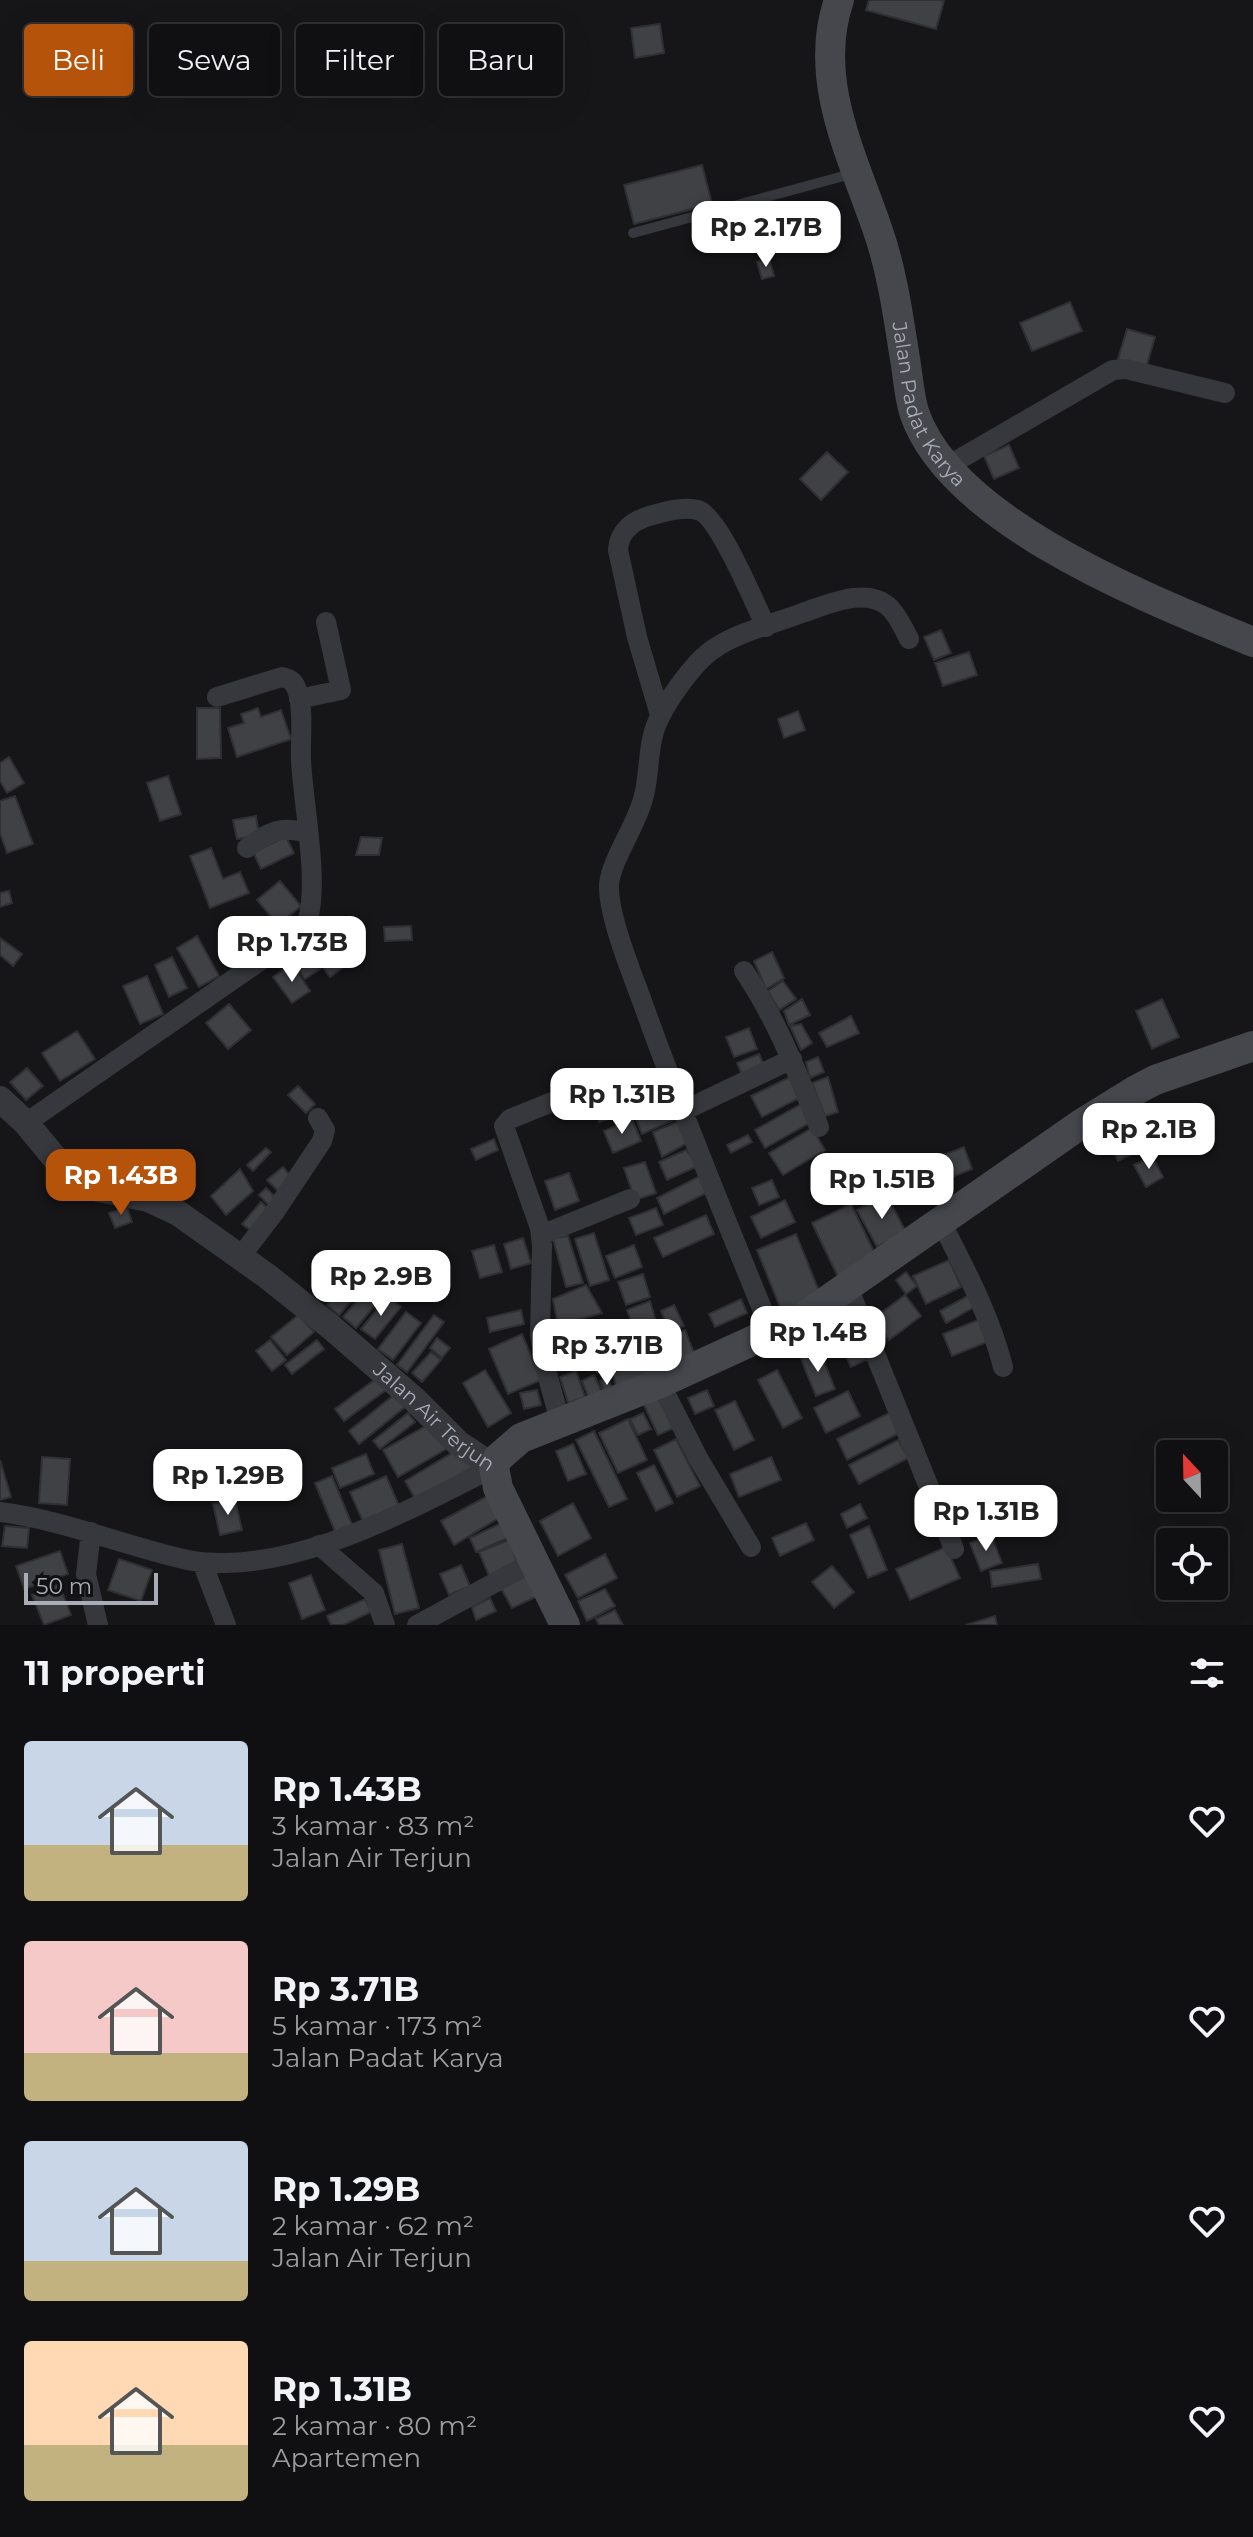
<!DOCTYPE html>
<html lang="id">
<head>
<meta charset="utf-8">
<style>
	:root { --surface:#101012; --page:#19191b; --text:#f1f3f6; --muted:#9c9d9f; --line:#303032; --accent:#b45309 }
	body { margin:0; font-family:Montserrat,sans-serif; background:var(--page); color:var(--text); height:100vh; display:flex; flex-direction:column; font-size:30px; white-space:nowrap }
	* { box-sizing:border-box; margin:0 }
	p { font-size:26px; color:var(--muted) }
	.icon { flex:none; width:44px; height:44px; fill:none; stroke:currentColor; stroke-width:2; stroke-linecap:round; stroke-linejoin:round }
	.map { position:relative; height:1625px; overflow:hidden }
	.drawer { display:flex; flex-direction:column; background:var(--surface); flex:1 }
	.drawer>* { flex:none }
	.top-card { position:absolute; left:24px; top:24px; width:800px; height:72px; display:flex; gap:16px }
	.needle { width:52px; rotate:338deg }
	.buttons { position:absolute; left:1156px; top:1440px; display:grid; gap:16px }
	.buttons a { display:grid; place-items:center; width:72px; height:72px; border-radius:8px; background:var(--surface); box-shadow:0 8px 32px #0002,0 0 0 2px var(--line); font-size:40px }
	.scale { position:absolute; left:24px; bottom:20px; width:134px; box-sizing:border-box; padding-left:8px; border:4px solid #a8adb8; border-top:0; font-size:22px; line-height:28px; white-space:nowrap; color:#a8adb8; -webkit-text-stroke:6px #111113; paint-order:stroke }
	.price { position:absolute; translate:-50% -68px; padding:0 18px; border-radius:16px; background:#fff; color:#222; font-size:26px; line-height:52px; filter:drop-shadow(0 2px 4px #0008) }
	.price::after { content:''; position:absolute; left:50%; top:48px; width:24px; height:18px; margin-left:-12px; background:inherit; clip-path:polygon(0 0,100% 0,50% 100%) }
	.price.current { background:var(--accent); color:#fff }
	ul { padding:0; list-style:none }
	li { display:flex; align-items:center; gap:24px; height:200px; padding:0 24px }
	li span { display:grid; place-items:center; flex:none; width:224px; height:160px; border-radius:8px; color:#555 }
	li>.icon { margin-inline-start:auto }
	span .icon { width:96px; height:96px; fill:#fffc; stroke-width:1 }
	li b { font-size:34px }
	h2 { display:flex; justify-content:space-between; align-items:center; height:96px; padding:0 24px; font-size:34px }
	.pill { padding:0 28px; border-radius:8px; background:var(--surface); box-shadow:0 8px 32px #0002,0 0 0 2px var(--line); font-size:28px; line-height:72px }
	.pill.current { background:var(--accent); color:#fff }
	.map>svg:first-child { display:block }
	.building { fill:#404145; stroke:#303034; stroke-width:2 }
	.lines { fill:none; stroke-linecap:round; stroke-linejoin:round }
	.service { stroke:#37383d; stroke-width:10 }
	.minor { stroke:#37383d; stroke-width:20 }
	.tertiary { stroke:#37383d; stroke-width:26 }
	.secondary { stroke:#45474d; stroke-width:30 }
	.labels { text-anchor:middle; stroke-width:6; stroke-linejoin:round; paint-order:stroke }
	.street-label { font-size:20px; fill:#a8adb8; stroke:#111113 }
</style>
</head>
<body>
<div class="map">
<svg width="1253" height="1625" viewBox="0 0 1253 1625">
	<rect width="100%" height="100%" fill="#161618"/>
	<!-- building -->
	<path class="building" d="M 869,0 L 940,0 L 944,1 L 936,29 L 866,10 Z
		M 660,24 L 664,53 L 635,58 L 631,28 Z
		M 213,45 L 237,47 L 232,95 L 208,93 Z
		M 702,165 L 712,204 L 634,224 L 624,185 Z
		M 769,258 L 774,276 L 762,279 L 757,262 Z
		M 1070,302 L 1082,331 L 1032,351 L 1020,323 Z
		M 1127,329 L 1155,337 L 1146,368 L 1118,359 Z
		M 1009,445 L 1019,468 L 994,479 L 984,456 Z
		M 827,452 L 848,472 L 821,500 L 800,479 Z
		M 941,630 L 951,653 L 934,660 L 924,637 Z
		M 969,652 L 977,675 L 943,686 L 935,663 Z
		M 197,708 L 220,708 L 221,758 L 197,759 Z
		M 258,708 L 261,717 L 281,710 L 291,739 L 237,757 L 228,728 L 244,723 L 241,714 Z
		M 798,711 L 805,730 L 784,738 L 778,719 Z
		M 9,757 L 24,783 L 7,793 L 0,781 L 0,763 Z
		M 168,776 L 181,814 L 160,821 L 147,783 Z
		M 15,796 L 33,844 L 7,853 L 0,833 L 0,801 Z
		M 256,816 L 259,835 L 237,839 L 233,820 Z
		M 286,837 L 294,853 L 261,869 L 253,852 Z
		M 361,837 L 382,838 L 379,855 L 356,855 Z
		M 211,848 L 223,879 L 240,872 L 249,893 L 210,908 L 190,856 Z
		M 280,881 L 301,906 L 278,925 L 257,900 Z
		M 9,891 L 12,903 L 0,907 L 0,893 Z
		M 411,926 L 412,940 L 385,941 L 384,927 Z
		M 197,936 L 219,976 L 199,987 L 177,948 Z
		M 329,936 L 349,963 L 330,977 L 310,950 Z
		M 0,938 L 22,954 L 13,966 L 0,955 Z
		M 772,952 L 784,978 L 766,989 L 754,961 Z
		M 305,953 L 320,969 L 305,979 L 293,963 Z
		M 172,957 L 187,988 L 169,997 L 155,965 Z
		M 292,964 L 310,991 L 292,1003 L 273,977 Z
		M 147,976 L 163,1014 L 140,1024 L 123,986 Z
		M 783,981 L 796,999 L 779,1010 L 768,991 Z
		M 802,999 L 810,1015 L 789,1025 L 784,1011 Z
		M 1162,999 L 1179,1037 L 1152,1049 L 1136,1011 Z
		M 229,1004 L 251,1030 L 228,1049 L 206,1023 Z
		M 851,1016 L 859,1033 L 827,1047 L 819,1033 Z
		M 801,1024 L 812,1043 L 801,1050 L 790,1026 Z
		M 749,1028 L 757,1049 L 734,1057 L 726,1037 Z
		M 77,1031 L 95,1059 L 60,1081 L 42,1053 Z
		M 759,1054 L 766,1070 L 744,1079 L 737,1063 Z
		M 818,1057 L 824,1072 L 810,1078 L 806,1062 Z
		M 27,1068 L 43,1086 L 26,1100 L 10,1082 Z
		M 792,1076 L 803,1096 L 762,1117 L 751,1096 Z
		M 828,1077 L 838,1112 L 825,1116 L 812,1083 Z
		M 298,1086 L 315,1104 L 306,1113 L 288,1095 Z
		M 613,1087 L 625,1114 L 599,1122 L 590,1097 Z
		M 666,1093 L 678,1118 L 642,1134 L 633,1111 Z
		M 801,1104 L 811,1122 L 765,1148 L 755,1130 Z
		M 632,1119 L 641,1141 L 613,1153 L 604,1131 Z
		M 679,1121 L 691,1141 L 662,1157 L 653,1132 Z
		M 812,1128 L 825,1150 L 783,1175 L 769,1153 Z
		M 748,1135 L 752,1142 L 731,1153 L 727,1145 Z
		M 1122,1135 L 1132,1154 L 1118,1161 L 1109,1142 Z
		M 494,1139 L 498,1150 L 476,1160 L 471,1149 Z
		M 964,1147 L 972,1169 L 947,1179 L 938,1157 Z
		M 266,1148 L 271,1152 L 253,1171 L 247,1165 Z
		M 686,1150 L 698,1166 L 667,1180 L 659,1162 Z
		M 1152,1156 L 1163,1177 L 1146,1187 L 1134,1165 Z
		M 645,1162 L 656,1193 L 635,1200 L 624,1168 Z
		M 283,1167 L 292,1178 L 279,1192 L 267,1180 Z
		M 240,1169 L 253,1191 L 226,1215 L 211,1196 Z
		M 569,1173 L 579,1201 L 555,1210 L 545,1181 Z
		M 700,1176 L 708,1192 L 664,1214 L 657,1198 Z
		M 772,1180 L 779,1197 L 759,1205 L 752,1188 Z
		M 266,1188 L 277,1199 L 272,1208 L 259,1195 Z
		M 886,1194 L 906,1232 L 877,1247 L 857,1210 Z
		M 785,1200 L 795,1222 L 761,1238 L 751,1217 Z
		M 261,1202 L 272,1212 L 254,1233 L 242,1224 Z
		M 851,1204 L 879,1262 L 840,1281 L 812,1223 Z
		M 127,1207 L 132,1222 L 115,1228 L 109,1213 Z
		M 656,1208 L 663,1225 L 636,1235 L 629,1218 Z
		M 706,1215 L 714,1234 L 663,1257 L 654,1238 Z
		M 594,1233 L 609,1280 L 590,1286 L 575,1239 Z
		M 796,1234 L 821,1296 L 782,1312 L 757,1250 Z
		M 568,1236 L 583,1283 L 566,1287 L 553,1239 Z
		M 523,1238 L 531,1263 L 511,1269 L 504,1244 Z
		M 494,1245 L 502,1272 L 480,1278 L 472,1251 Z
		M 634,1245 L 642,1267 L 615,1278 L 606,1256 Z
		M 949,1260 L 961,1287 L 926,1304 L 913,1276 Z
		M 361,1267 L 372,1277 L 339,1315 L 327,1305 Z
		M 906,1272 L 917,1286 L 906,1294 L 896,1280 Z
		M 643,1274 L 650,1297 L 626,1305 L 618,1282 Z
		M 378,1276 L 390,1287 L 356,1328 L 343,1317 Z
		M 586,1285 L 602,1313 L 558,1325 L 553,1299 Z
		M 971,1294 L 978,1305 L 946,1323 L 940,1311 Z
		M 905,1295 L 921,1316 L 889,1340 L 873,1319 Z
		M 388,1296 L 401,1307 L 375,1339 L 361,1329 Z
		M 741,1299 L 747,1313 L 715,1327 L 709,1314 Z
		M 650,1301 L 660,1335 L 638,1341 L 627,1310 Z
		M 674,1305 L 684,1326 L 670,1332 L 661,1311 Z
		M 521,1310 L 524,1324 L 490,1332 L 487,1318 Z
		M 406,1312 L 421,1323 L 393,1360 L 378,1349 Z
		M 298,1315 L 314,1332 L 287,1355 L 271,1337 Z
		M 434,1315 L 444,1322 L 407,1372 L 397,1365 Z
		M 983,1318 L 992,1340 L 952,1356 L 943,1334 Z
		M 849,1322 L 866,1360 L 851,1367 L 833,1330 Z
		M 576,1328 L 581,1345 L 564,1350 L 560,1332 Z
		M 685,1330 L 696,1358 L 677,1367 L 667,1338 Z
		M 633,1333 L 640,1354 L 618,1360 L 614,1339 Z
		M 522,1334 L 541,1380 L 508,1394 L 489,1349 Z
		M 437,1338 L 450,1348 L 442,1358 L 430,1348 Z
		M 270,1340 L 286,1360 L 272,1371 L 256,1351 Z
		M 317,1340 L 324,1349 L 292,1374 L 285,1365 Z
		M 604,1341 L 615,1367 L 597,1373 L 587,1346 Z
		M 431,1352 L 441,1360 L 422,1382 L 412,1373 Z
		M 670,1352 L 675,1368 L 664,1372 L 657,1358 Z
		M 820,1352 L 835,1389 L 816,1396 L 801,1359 Z
		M 641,1357 L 653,1378 L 617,1390 L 612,1373 Z
		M 485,1370 L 511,1413 L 488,1427 L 463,1383 Z
		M 777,1370 L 802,1418 L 783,1428 L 758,1380 Z
		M 576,1371 L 585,1397 L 568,1403 L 560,1377 Z
		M 594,1375 L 604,1396 L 590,1401 L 582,1381 Z
		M 377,1378 L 386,1390 L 344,1421 L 335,1409 Z
		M 607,1378 L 615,1392 L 605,1395 L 600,1381 Z
		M 537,1390 L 541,1405 L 524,1409 L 520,1393 Z
		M 707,1390 L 714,1406 L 695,1414 L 688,1398 Z
		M 848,1391 L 860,1416 L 826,1433 L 814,1408 Z
		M 395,1394 L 405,1407 L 359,1444 L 349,1431 Z
		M 661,1395 L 676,1427 L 658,1435 L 643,1403 Z
		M 735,1401 L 754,1440 L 734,1450 L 715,1410 Z
		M 893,1411 L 903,1431 L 847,1460 L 837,1439 Z
		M 408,1413 L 415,1422 L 380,1449 L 373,1441 Z
		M 643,1413 L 651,1429 L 638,1435 L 630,1419 Z
		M 628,1419 L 647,1460 L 618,1473 L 599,1433 Z
		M 433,1422 L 448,1448 L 398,1477 L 383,1450 Z
		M 594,1431 L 627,1499 L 609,1507 L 576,1440 Z
		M 676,1439 L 700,1486 L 677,1497 L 654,1450 Z
		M 898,1440 L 908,1458 L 859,1484 L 849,1465 Z
		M 573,1444 L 586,1474 L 568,1481 L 556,1451 Z
		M 462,1447 L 473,1467 L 416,1500 L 405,1481 Z
		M 285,1452 L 296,1474 L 278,1483 L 266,1462 Z
		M 366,1454 L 374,1474 L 340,1488 L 332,1468 Z
		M 42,1457 L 70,1459 L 67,1505 L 39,1503 Z
		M 771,1457 L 781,1480 L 739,1497 L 730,1474 Z
		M 0,1460 L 11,1497 L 0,1500 Z
		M 654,1465 L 673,1503 L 656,1511 L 637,1473 Z
		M 332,1476 L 353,1527 L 336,1534 L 315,1483 Z
		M 386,1476 L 400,1508 L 364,1524 L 350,1492 Z
		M 1016,1490 L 1028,1514 L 1007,1524 L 996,1500 Z
		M 491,1494 L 502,1516 L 454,1545 L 441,1521 Z
		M 235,1499 L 242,1530 L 220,1535 L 213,1504 Z
		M 573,1503 L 591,1538 L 558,1556 L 540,1521 Z
		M 860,1504 L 867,1518 L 847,1528 L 841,1514 Z
		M 506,1521 L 512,1536 L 476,1552 L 470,1538 Z
		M 806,1523 L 814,1540 L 780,1556 L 772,1538 Z
		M 5,1526 L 29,1528 L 27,1548 L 2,1546 Z
		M 869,1526 L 887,1570 L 868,1578 L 850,1535 Z
		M 991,1535 L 1002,1563 L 981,1571 L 970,1543 Z
		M 509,1540 L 519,1567 L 490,1578 L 479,1552 Z
		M 402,1544 L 419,1608 L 395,1614 L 379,1550 Z
		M 946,1547 L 960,1578 L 910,1600 L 896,1569 Z
		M 60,1551 L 68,1574 L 24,1589 L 16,1566 Z
		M 605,1554 L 617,1578 L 578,1598 L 565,1575 Z
		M 119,1559 L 152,1570 L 141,1601 L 108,1590 Z
		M 1038,1564 L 1041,1579 L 992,1587 L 990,1571 Z
		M 461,1565 L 470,1586 L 449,1595 L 440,1574 Z
		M 832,1566 L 854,1592 L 834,1608 L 812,1582 Z
		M 530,1571 L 540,1595 L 512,1608 L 501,1588 Z
		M 311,1575 L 325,1610 L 302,1619 L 289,1583 Z
		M 59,1584 L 71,1615 L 44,1625 L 32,1595 Z
		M 605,1589 L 615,1606 L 587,1621 L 578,1601 Z
		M 490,1598 L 496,1611 L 476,1620 L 472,1607 Z
		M 365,1599 L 371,1612 L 343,1625 L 331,1625 L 327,1616 Z
		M 615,1610 L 623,1625 L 599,1625 L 596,1619 Z
		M 995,1616 L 997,1625 L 966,1625 Z"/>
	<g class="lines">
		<!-- service -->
		<path class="service" d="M 633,233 L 855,173"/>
		<!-- minor -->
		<path class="minor" d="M 946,467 L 1113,370 L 1126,369 L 1225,393
			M 299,699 L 341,690 L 326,622
			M 660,715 L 637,637 L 618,550 C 619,531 633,521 649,516 C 664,512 683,506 698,510 C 719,516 755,604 766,627
			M 247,848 C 270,832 279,825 307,833
			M 744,971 C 777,1020 797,1072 819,1127
			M 683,1111 L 792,1059
			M 26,1123 L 293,938 C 300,933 306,928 308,919 C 319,880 303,803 301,760 C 300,739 304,713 298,693 C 295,683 292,679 282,677 L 217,697
			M 941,1222 C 965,1269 990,1315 1003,1367
			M 541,1235 L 630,1199
			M 240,1257 L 274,1213 L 322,1141 L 325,1130 L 318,1118
			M 848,1287 L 954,1549
			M 772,1333 C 727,1223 682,1113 642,1001 C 631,971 608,915 609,885 C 611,859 638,824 644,795 C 649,776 648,755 653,735 C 659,710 693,662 715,648 C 741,631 776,623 805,612 C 829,604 868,586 890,608 C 898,616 904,629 909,639
			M 660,1383 L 698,1458 L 751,1547
			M 560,1421 L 546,1370 L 540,1335 L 542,1245 L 540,1228 L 504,1126 L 510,1119 L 587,1088
			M 0,1512 C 63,1520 122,1545 183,1559 C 282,1581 409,1510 494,1467
			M 91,1532 L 86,1574 L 98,1625
			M 319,1545 L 374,1593 L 385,1625
			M 202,1562 L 226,1625
			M 417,1625 L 533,1562"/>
		<!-- tertiary -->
		<path class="tertiary" id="s1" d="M 0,1099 L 26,1123 L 72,1179 L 84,1186 L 148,1199 L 178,1213 L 267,1276 L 331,1327 L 415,1400 L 458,1443 L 494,1467"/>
		<!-- secondary -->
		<g class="secondary">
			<path id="s2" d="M 839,0 C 812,79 852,155 877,228 C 892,270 898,315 905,359 C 908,376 909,395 914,412 C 951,523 1152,600 1253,642"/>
			<path d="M 565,1625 L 498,1488 L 494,1467 L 498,1458 L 521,1438 L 660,1383 L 802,1318 L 1081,1124 L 1136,1090 L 1155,1080 L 1253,1046"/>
		</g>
	</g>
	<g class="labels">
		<!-- street labels -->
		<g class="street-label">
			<text dy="7" stroke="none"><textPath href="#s2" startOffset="422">Jalan Padat Karya</textPath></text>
			<text dy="7" stroke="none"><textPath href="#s1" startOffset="548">Jalan Air Terjun</textPath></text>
		</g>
	</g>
</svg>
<div class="buttons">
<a><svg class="needle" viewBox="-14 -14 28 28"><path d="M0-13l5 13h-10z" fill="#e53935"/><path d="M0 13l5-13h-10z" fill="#9c9d9f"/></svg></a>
<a><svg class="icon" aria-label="locate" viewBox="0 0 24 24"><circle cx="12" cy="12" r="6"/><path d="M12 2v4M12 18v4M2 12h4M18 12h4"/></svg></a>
</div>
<div class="scale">50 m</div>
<b class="price" style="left:766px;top:269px">Rp 2.17B</b>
<b class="price" style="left:292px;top:984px">Rp 1.73B</b>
<b class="price" style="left:622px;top:1136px">Rp 1.31B</b>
<b class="price" style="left:1149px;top:1171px">Rp 2.1B</b>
<b class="price current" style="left:121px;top:1217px">Rp 1.43B</b>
<b class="price" style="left:882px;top:1221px">Rp 1.51B</b>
<b class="price" style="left:381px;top:1318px">Rp 2.9B</b>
<b class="price" style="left:818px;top:1374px">Rp 1.4B</b>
<b class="price" style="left:607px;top:1387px">Rp 3.71B</b>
<b class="price" style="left:228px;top:1517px">Rp 1.29B</b>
<b class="price" style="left:986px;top:1553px">Rp 1.31B</b>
<div class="top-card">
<a class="pill current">Beli</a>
<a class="pill">Sewa</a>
<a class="pill">Filter</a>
<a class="pill">Baru</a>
</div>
</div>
<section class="drawer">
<h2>11 properti<svg class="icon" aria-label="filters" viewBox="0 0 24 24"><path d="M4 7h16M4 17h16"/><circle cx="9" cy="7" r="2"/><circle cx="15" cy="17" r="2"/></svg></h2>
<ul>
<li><span style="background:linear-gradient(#c9d6e8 65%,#c2b280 0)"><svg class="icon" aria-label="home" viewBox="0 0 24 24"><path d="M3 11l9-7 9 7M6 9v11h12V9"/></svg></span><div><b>Rp 1.43B</b><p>3 kamar · 83 m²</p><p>Jalan Air Terjun</p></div><svg class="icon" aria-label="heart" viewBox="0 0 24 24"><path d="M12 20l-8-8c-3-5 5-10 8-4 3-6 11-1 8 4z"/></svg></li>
<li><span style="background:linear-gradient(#f6c9c9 70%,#c2b280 0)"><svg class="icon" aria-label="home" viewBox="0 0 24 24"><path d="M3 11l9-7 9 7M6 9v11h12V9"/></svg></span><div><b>Rp 3.71B</b><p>5 kamar · 173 m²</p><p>Jalan Padat Karya</p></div><svg class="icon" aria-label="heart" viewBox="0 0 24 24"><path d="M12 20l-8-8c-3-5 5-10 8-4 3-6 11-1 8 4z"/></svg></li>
<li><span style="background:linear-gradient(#c9d6e8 75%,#c2b280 0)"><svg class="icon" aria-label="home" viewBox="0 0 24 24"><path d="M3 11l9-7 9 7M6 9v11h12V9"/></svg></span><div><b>Rp 1.29B</b><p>2 kamar · 62 m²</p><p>Jalan Air Terjun</p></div><svg class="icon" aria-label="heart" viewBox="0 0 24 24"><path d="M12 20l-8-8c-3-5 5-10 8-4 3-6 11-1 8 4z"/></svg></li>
<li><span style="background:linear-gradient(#ffd9b3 65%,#c2b280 0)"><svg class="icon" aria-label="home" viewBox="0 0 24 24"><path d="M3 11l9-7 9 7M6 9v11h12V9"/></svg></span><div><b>Rp 1.31B</b><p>2 kamar · 80 m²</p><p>Apartemen</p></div><svg class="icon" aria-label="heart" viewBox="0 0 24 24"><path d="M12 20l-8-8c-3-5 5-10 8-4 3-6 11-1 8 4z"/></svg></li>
</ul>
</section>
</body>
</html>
